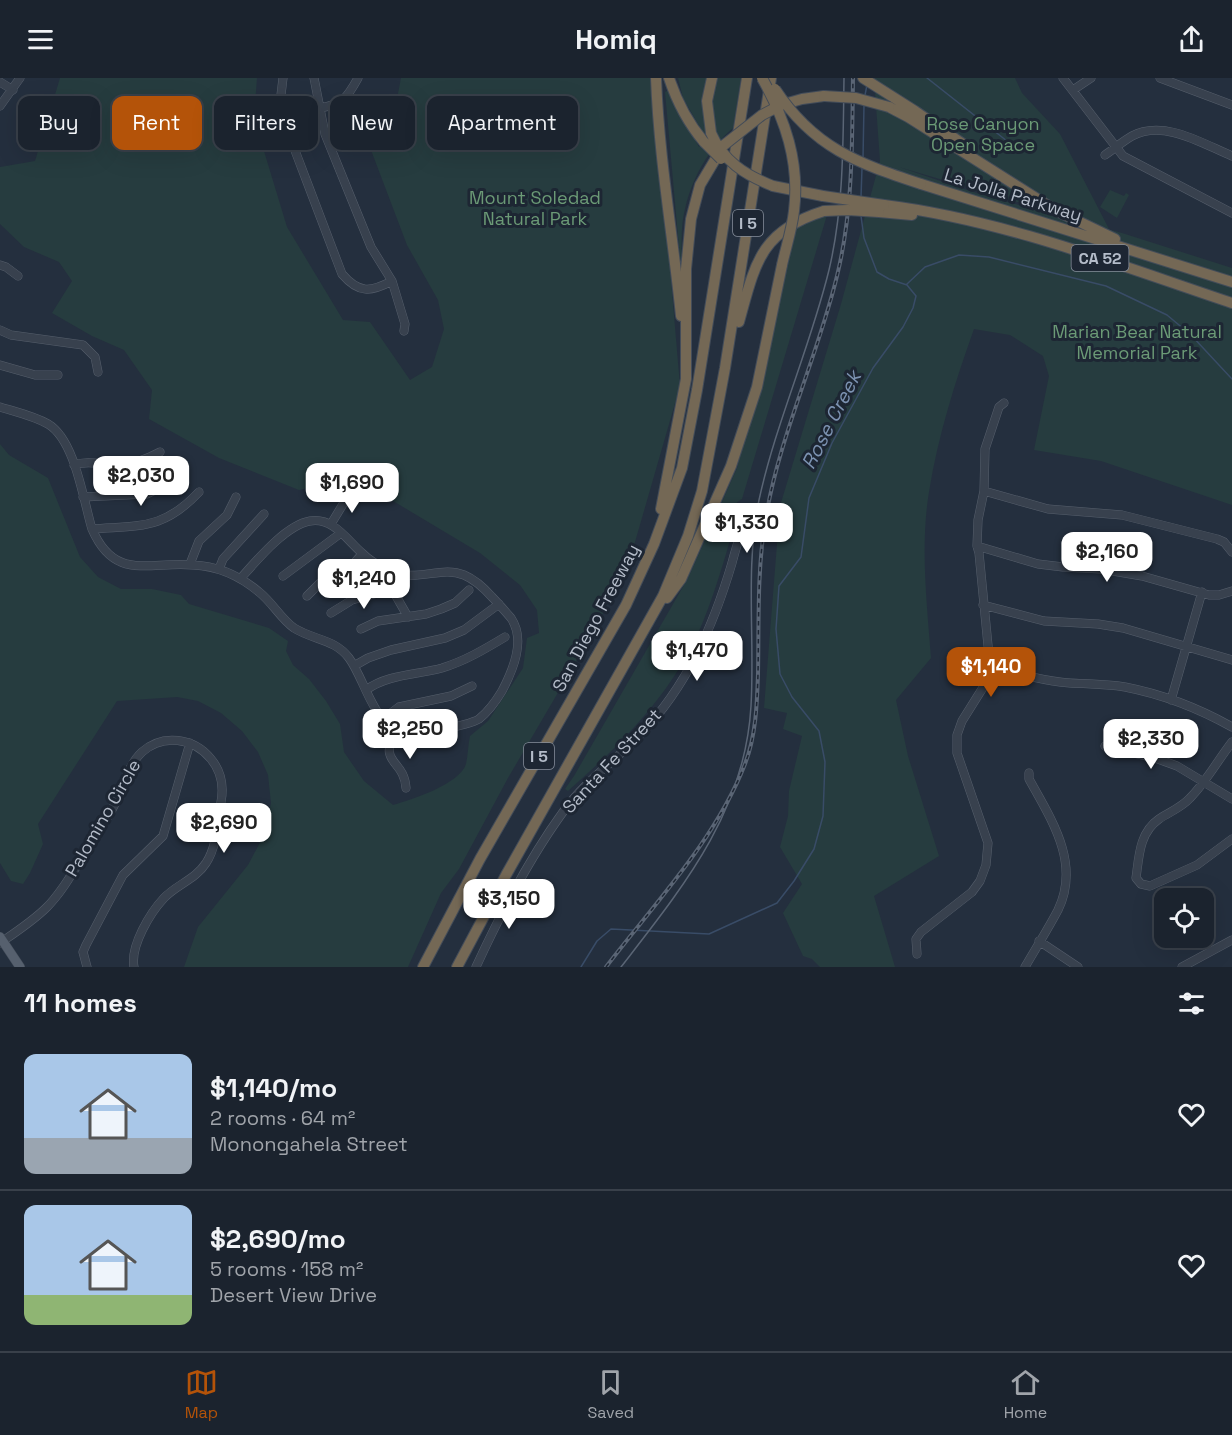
<!DOCTYPE html>
<html lang="en">
<head>
<meta charset="utf-8">
<style>
	:root { --surface:#1b232e; --page:#282f3a; --text:#f1f3f6; --muted:#a0a4aa; --line:#39404a; --accent:#b45309 }
	body { margin:0; font-family:"Space Grotesk",sans-serif; background:var(--page); color:var(--text); height:100vh; display:flex; flex-direction:column; font-size:22px; white-space:nowrap }
	* { box-sizing:border-box; margin:0 }
	p { font-size:20px; color:var(--muted) }
	.icon { flex:none; width:33px; height:33px; fill:none; stroke:currentColor; stroke-width:2; stroke-linecap:round; stroke-linejoin:round }
	.map { position:relative; height:889px; overflow:hidden }
	.drawer { display:flex; flex-direction:column; background:var(--surface); flex:1 }
	.drawer>* { flex:none }
	.guide { position:absolute; left:18px; top:18px; width:600px; height:54px; display:flex; gap:12px }
	.controls { position:absolute; left:1154px; top:810px; display:grid; gap:12px }
	.controls a { display:grid; place-items:center; width:60px; height:60px; border-radius:12px; background:var(--surface); box-shadow:0 6px 24px #0002,0 0 0 2px var(--line); font-size:30px }
	.price { position:absolute; translate:-50% -51px; padding:0 14px; border-radius:12px; background:#fff; color:#222; font-size:20px; line-height:39px; filter:drop-shadow(0 2px 3px #0008) }
	.price::after { content:''; position:absolute; left:50%; top:36px; width:18px; height:14px; margin-left:-9px; background:inherit; clip-path:polygon(0 0,100% 0,50% 100%) }
	.price.current { background:var(--accent); color:#fff }
	ul { padding:0; list-style:none }
	li { display:flex; align-items:center; gap:18px; height:150px; padding:0 24px }
	li+li { border-top:2px solid var(--line) }
	li span { display:grid; place-items:center; flex:none; width:168px; height:120px; border-radius:12px; color:#555 }
	li>.icon { margin-inline-start:auto }
	span .icon { width:72px; height:72px; fill:#fffc; stroke-width:1 }
	li b { font-size:26px }
	h2 { display:flex; justify-content:space-between; align-items:center; height:72px; padding:0 24px; font-size:26px }
	.tag { padding:0 21px; border-radius:12px; background:var(--surface); box-shadow:0 6px 24px #0002,0 0 0 2px var(--line); font-size:21px; line-height:54px }
	.tag.current { background:var(--accent); color:#fff }
	header { display:flex; justify-content:space-between; align-items:center; height:78px; padding:0 24px; background:var(--surface); font-size:27px; font-weight:700 }
	.dock { display:flex; justify-content:space-around; align-items:center; height:84px; border-top:2px solid var(--line); background:var(--surface); font-size:16px; color:var(--muted) }
	.dock a { display:grid; justify-items:center; gap:3px }
	.dock .current { color:var(--accent) }
	.map>svg:first-child { display:block }
	.green { fill:#263c3f }
	.lines { fill:none; stroke-linecap:round; stroke-linejoin:round }
	.stream { stroke:#394c67; stroke-width:1.5 }
	.minor-casing { stroke:#565f6c; stroke-width:9 }
	.major-casing { stroke:#414a57; stroke-width:10 }
	.highway-casing { stroke:#434c59; stroke-width:12 }
	.minor { stroke:#38414e; stroke-width:8 }
	.major { stroke:#56606e; stroke-width:9 }
	.highway { stroke:#746855; stroke-width:10 }
	.tram { stroke:#5a6575; stroke-width:1.5 }
	.rail-casing { stroke:#5a6575; stroke-width:4 }
	.rail { stroke:#1d2633; stroke-width:1.5; stroke-dasharray:4.5; stroke-linecap:butt }
	.highway-bridge-casing { stroke:#434c59; stroke-width:12; stroke-linecap:butt }
	.highway-bridge { stroke:#746855; stroke-width:10 }
	.labels { text-anchor:middle; stroke-width:6; stroke-linejoin:round; paint-order:stroke }
	.shield { fill:#1d2633; stroke:#878f9c; stroke-width:1.5 }
	.shield-label { font-size:16px; font-weight:bold; fill:#b4bcc9 }
	.park-label { font-size:18px; fill:#6b9a76; stroke:#1d2633 }
	.street-label { font-size:18px; fill:#b4bcc9; stroke:#1d2633 }
	.water-label { font-size:20px; font-style:italic; fill:#7c92b1; stroke:#1d2633 }
</style>
</head>
<body>
<header><svg class="icon" aria-label="menu" viewBox="0 0 24 24"><path d="M4 6h16M4 12h16M4 18h16"/></svg>Homiq<svg class="icon" aria-label="share" viewBox="0 0 24 24"><path d="M12 15V3M7 8l5-5 5 5M5 13v7h14v-7"/></svg></header>
<div class="map">
<svg width="1232" height="889" viewBox="0 0 1232 889">
	<rect width="100%" height="100%" fill="#242f3e"/>
	<!-- green -->
	<path class="green" d="M 60,0 L 257,0 L 254,40 L 287,149 L 343,242 L 370,244 L 410,302 L 432,289 L 444,251 L 438,222 L 407,167 L 363,51 L 393,41 L 401,0 L 656,0 L 655,12 L 680,308 L 633,471 L 597,548 L 508,700 L 459,791 L 441,815 L 408,889 L 184,889 L 198,849 L 248,787 L 264,757 L 271,725 L 268,697 L 258,674 L 242,653 L 221,635 L 198,623 L 177,619 L 117,623 L 38,746 L 43,766 L 30,795 L 23,806 L 11,803 L 0,785 L 0,366 L 9,377 L 48,400 L 80,479 L 98,499 L 121,511 L 152,511 L 181,517 L 189,526 L 269,550 L 288,563 L 286,573 L 293,587 L 309,601 L 326,623 L 340,646 L 344,674 L 364,703 L 393,727 C 411,722 460,706 466,686 C 468,677 468,667 470,658 L 488,643 L 523,590 L 527,560 L 539,555 L 537,532 L 520,507 L 480,475 L 378,414 L 347,401 L 299,412 L 219,380 L 149,341 L 152,312 L 124,272 L 92,258 L 52,235 L 72,203 L 59,184 L 24,169 L 0,146 L 0,89 L 35,83 Z
		M 678,0 L 709,0 L 712,22 L 715,0 L 741,0 L 733,50 C 704,74 685,113 682,151 C 681,168 682,186 682,202 L 665,14 L 669,12 L 699,69 L 706,60 L 683,20 Z
		M 874,0 L 1015,0 L 1022,15 L 1060,56 L 1109,151 L 899,89 L 982,117 L 1122,155 L 1232,190 L 1232,427 L 1101,383 L 1034,372 L 1049,298 L 1043,278 L 1010,257 L 974,251 C 955,304 938,358 929,414 C 920,469 927,525 931,580 L 896,622 L 908,678 L 939,778 L 874,818 L 895,889 L 820,889 L 812,881 L 803,878 L 783,835 L 802,806 L 780,769 L 788,738 L 789,713 L 802,658 L 783,651 L 787,635 L 764,630 L 780,428 L 841,226 L 880,83 Z
		M 1110,112 L 1124,118 L 1126,115 L 1129,117 L 1117,140 L 1100,129 Z
		M 827,137 L 742,421 C 735,425 732,429 731,438 L 735,445 C 724,483 713,522 697,558 C 667,621 619,668 568,713 L 565,711 L 574,698 L 688,500 L 737,390 L 797,148 Z"/>
	<g class="lines">
		<!-- stream -->
		<path class="stream" d="M 927,0 L 1012,67
			M 865,17 L 867,7
			M 863,80 L 864,27
			M 861,119 L 862,90
			M 907,206 L 925,189 L 959,177 L 989,179 L 1106,208 L 1167,237 L 1191,257 L 1232,301
			M 581,889 L 597,863 L 611,851 L 709,856 L 777,825 L 794,803 L 814,771 L 823,738 L 825,684 L 819,653 L 792,619 L 780,596 L 776,551 L 779,508 L 801,479 L 809,420 L 832,365 L 873,290 L 903,249 L 913,230 L 916,218 L 907,207 L 889,201 L 877,194 L 864,160 L 861,138"/>
		<!-- minor casing -->
		<g class="minor-casing">
			<path id="minor" d="M 283,0 L 281,17 L 283,41 L 342,196 C 359,216 371,214 392,203
				M 314,0 L 325,56 L 371,169 L 392,203 L 405,246 L 404,253
				M 1063,0 L 1123,78 L 1232,135
				M 1160,0 L 1232,27
				M 0,4 L 13,12
				M 1073,12 L 1091,0
				M 0,28 L 20,0
				M 320,30 C 343,26 347,20 358,0
				M 1105,77 C 1114,71 1123,63 1132,58 C 1164,41 1203,66 1232,78
				M 0,187 L 6,189 L 18,198
				M 0,252 L 11,257 L 83,267 L 95,279 L 98,294
				M 0,287 L 35,297 L 58,297
				M 0,329 C 16,334 34,338 48,346 C 75,362 83,421 92,451 C 115,504 149,483 193,487 C 218,488 240,498 259,514 C 272,524 281,541 294,550 C 313,562 335,561 349,580 C 368,606 375,660 417,657 C 432,653 468,648 479,641 C 489,633 496,623 502,613 C 513,592 526,562 511,540 C 505,533 499,526 492,519 C 484,510 476,502 464,497 C 440,487 416,506 388,492 C 379,488 369,482 362,475 C 347,462 333,439 310,443 C 286,447 257,482 241,500
				M 74,387 C 89,382 102,387 118,387 C 133,387 147,381 160,374
				M 984,413 L 1048,431 L 1122,437 L 1217,461 L 1224,464 L 1232,474
				M 83,419 L 147,416 L 167,406 L 182,392
				M 331,446 L 351,413
				M 92,451 C 141,447 163,452 199,414
				M 977,468 L 1038,486 L 1063,489 L 1101,491 L 1142,498 L 1209,517 L 1219,517 L 1232,513
				M 190,486 L 199,463 L 227,437 L 236,419
				M 219,491 L 223,481 L 264,436
				M 396,496 L 392,511 L 408,539
				M 283,498 L 341,455
				M 307,518 L 320,505 L 350,490 L 362,476
				M 983,527 L 1044,543 L 1098,546 L 1123,550 L 1232,582
				M 331,535 L 352,522 L 392,511
				M 361,551 L 378,543 L 426,536 L 441,531 L 455,525 L 469,512
				M 354,588 L 368,580 L 391,572 L 445,560 L 464,552 L 499,526
				M 990,588 C 1016,595 1043,603 1070,605 C 1089,606 1106,606 1125,609 C 1161,616 1200,631 1232,649
				M 366,612 C 388,596 417,597 442,590 C 465,583 485,571 505,559
				M 1171,622 L 1202,514
				M 383,641 L 399,629 L 451,618 L 472,608
				M 396,652 C 377,687 404,680 406,710
				M 1232,664 C 1218,682 1206,704 1190,720 C 1181,730 1169,734 1159,741 C 1139,755 1139,779 1136,800 L 1141,806 L 1150,808 L 1197,787 L 1232,761
				M 1105,668 L 1155,680 L 1177,688 L 1232,721
				M 1039,863 L 1078,889
				M 0,865 C 16,854 33,843 47,829 C 63,813 74,792 86,773 C 96,757 107,742 115,726 C 123,709 128,687 142,674 C 163,655 194,660 211,681 C 221,693 224,708 221,724 C 218,742 217,769 206,785 C 196,801 176,807 164,820 C 150,835 130,868 134,889
				M 917,876 L 916,861 L 921,854 L 972,814 L 980,803 L 986,787 L 988,765 L 957,675 L 957,657 L 962,643 L 984,608 L 990,588 L 979,475 L 977,468 L 978,442 L 984,413 L 985,371 L 999,329 L 1004,325
				M 87,889 L 83,874 L 86,867 L 123,797 L 163,758 L 190,665
				M 476,889 C 499,839 531,778 563,734 C 584,704 615,683 640,657 C 687,608 713,549 732,485 C 736,469 742,453 745,437
				M 1025,889 C 1036,870 1048,851 1058,832 C 1081,785 1051,741 1029,701 L 1029,695
				M 1182,889 L 1232,862"/>
		</g>
		<!-- major casing -->
		<g class="major-casing">
			<path id="major" d="M 0,859 L 20,889"/>
		</g>
		<!-- highway casing -->
		<g class="highway-casing">
			<path id="highway" d="M 656,0 C 659,80 673,159 681,238
				M 669,0 C 677,24 688,45 704,64
				M 863,0 L 915,33 L 963,66
				M 781,27 L 802,21 L 824,18
				M 889,29 L 908,39 L 1055,132 L 1115,161
				M 711,55 L 707,23 L 712,0
				M 921,106 L 1232,204
				M 773,108 L 823,118
				M 884,127 C 1004,142 1118,187 1232,225
				M 879,134 L 912,137
				M 739,244 C 755,186 760,153 824,133
				M 661,431 L 686,301 L 686,191 L 691,141 L 700,107 L 722,70
				M 667,520 L 681,501 L 731,388 L 757,309 L 782,187
				M 423,889 L 480,781 L 626,527 L 654,466 L 682,390 L 697,312 L 747,0
				M 457,889 L 506,797 L 663,518 L 688,458 L 702,413 L 725,290 L 771,0"/>
		</g>
		<!-- minor -->
		<use href="#minor" class="minor"/>
		<!-- major -->
		<use href="#major" class="major"/>
		<!-- highway -->
		<use href="#highway" class="highway"/>
		<!-- tram -->
		<path class="tram" d="M 621,889 C 683,809 745,734 751,628 C 755,559 745,490 759,422 C 776,344 810,270 829,192 C 844,129 843,64 844,0"/>
		<!-- rail casing -->
		<g class="rail-casing">
			<path id="rail" d="M 606,889 C 655,825 716,761 745,686 C 756,658 757,626 758,596 C 759,546 757,494 765,445 C 778,360 817,281 837,198 C 853,133 852,67 853,0"/>
		</g>
		<!-- rail -->
		<use href="#rail" class="rail"/>
		<!-- highway-bridge casing -->
		<g class="highway-bridge-casing">
			<path id="highway-bridge" d="M 762,0 C 785,41 800,84 794,133 C 792,151 786,169 782,187
				M 775,11 C 814,70 857,85 921,106
				M 824,18 L 856,20 L 889,29
				M 711,55 C 723,83 745,97 773,108
				M 704,64 L 721,81
				M 724,67 L 762,37 L 781,27
				M 823,118 L 884,127
				M 824,133 L 848,132 L 879,134"/>
		</g>
		<!-- highway-bridge -->
		<use href="#highway-bridge" class="highway-bridge"/>
	</g>
	<g class="labels">
		<!-- shield labels -->
		<g class="shield">
			<rect x="733" y="132" width="30" height="26" rx="4.5"/>
			<rect x="1071.5" y="167" width="57" height="26" rx="4.5"/>
			<rect x="524" y="665" width="30" height="26" rx="4.5"/>
		</g>
		<g class="shield-label">
			<text x="748" y="151">I 5</text>
			<text x="1100" y="186">CA 52</text>
			<text x="539" y="684">I 5</text>
		</g>
		<!-- park labels -->
		<g class="park-label">
			<text x="983" y="52">Rose Canyon<tspan x="983" dy="21">Open Space</tspan></text>
			<text x="535" y="126">Mount Soledad<tspan x="535" dy="21">Natural Park</tspan></text>
			<text x="1137" y="260">Marian Bear Natural<tspan x="1137" dy="21">Memorial Park</tspan></text>
		</g>
		<!-- street labels -->
		<g class="street-label">
			<text transform="translate(1013 117) rotate(17)" y="6">La Jolla Parkway</text>
			<text transform="translate(596 540) rotate(-62)" y="6">San Diego Freeway</text>
			<text transform="translate(612 683) rotate(-47)" y="6">Santa Fe Street</text>
			<text transform="translate(103 740) rotate(-60)" y="6">Palomino Circle</text>
		</g>
		<!-- water labels -->
		<g class="water-label">
			<text transform="translate(831 342) rotate(-63)" y="7">Rose Creek</text>
		</g>
	</g>
</svg>
<div class="controls">
<a><svg class="icon" aria-label="locate" viewBox="0 0 24 24"><circle cx="12" cy="12" r="6"/><path d="M12 2v4M12 18v4M2 12h4M18 12h4"/></svg></a>
</div>
<b class="price" style="left:141px;top:429px">$2,030</b>
<b class="price" style="left:352px;top:436px">$1,690</b>
<b class="price" style="left:747px;top:476px">$1,330</b>
<b class="price" style="left:1107px;top:505px">$2,160</b>
<b class="price" style="left:364px;top:532px">$1,240</b>
<b class="price" style="left:697px;top:604px">$1,470</b>
<b class="price current" style="left:991px;top:620px">$1,140</b>
<b class="price" style="left:410px;top:682px">$2,250</b>
<b class="price" style="left:1151px;top:692px">$2,330</b>
<b class="price" style="left:224px;top:776px">$2,690</b>
<b class="price" style="left:509px;top:852px">$3,150</b>
<div class="guide">
<a class="tag">Buy</a>
<a class="tag current">Rent</a>
<a class="tag">Filters</a>
<a class="tag">New</a>
<a class="tag">Apartment</a>
</div>
</div>
<section class="drawer">
<h2>11 homes<svg class="icon" aria-label="filters" viewBox="0 0 24 24"><path d="M4 7h16M4 17h16"/><circle cx="9" cy="7" r="2"/><circle cx="15" cy="17" r="2"/></svg></h2>
<ul>
<li><span style="background:linear-gradient(#a9c7e8 70%,#9aa5b1 0)"><svg class="icon" aria-label="home" viewBox="0 0 24 24"><path d="M3 11l9-7 9 7M6 9v11h12V9"/></svg></span><div><b>$1,140/mo</b><p>2 rooms · 64 m²</p><p>Monongahela Street</p></div><svg class="icon" aria-label="heart" viewBox="0 0 24 24"><path d="M12 20l-8-8c-3-5 5-10 8-4 3-6 11-1 8 4z"/></svg></li>
<li><span style="background:linear-gradient(#a9c7e8 75%,#8fb573 0)"><svg class="icon" aria-label="home" viewBox="0 0 24 24"><path d="M3 11l9-7 9 7M6 9v11h12V9"/></svg></span><div><b>$2,690/mo</b><p>5 rooms · 158 m²</p><p>Desert View Drive</p></div><svg class="icon" aria-label="heart" viewBox="0 0 24 24"><path d="M12 20l-8-8c-3-5 5-10 8-4 3-6 11-1 8 4z"/></svg></li>
</ul>
</section>
<nav class="dock">
<a class="current"><svg class="icon" aria-label="map" viewBox="0 0 24 24"><path d="M3 6l6-2 6 2 6-2v14l-6 2-6-2-6 2zM9 4v14M15 6v14"/></svg>Map</a>
<a><svg class="icon" aria-label="saved" viewBox="0 0 24 24"><path d="M7 4h10v16l-5-4-5 4z"/></svg>Saved</a>
<a><svg class="icon" aria-label="home" viewBox="0 0 24 24"><path d="M3 11l9-7 9 7M6 9v11h12V9"/></svg>Home</a>
</nav>
</body>
</html>
